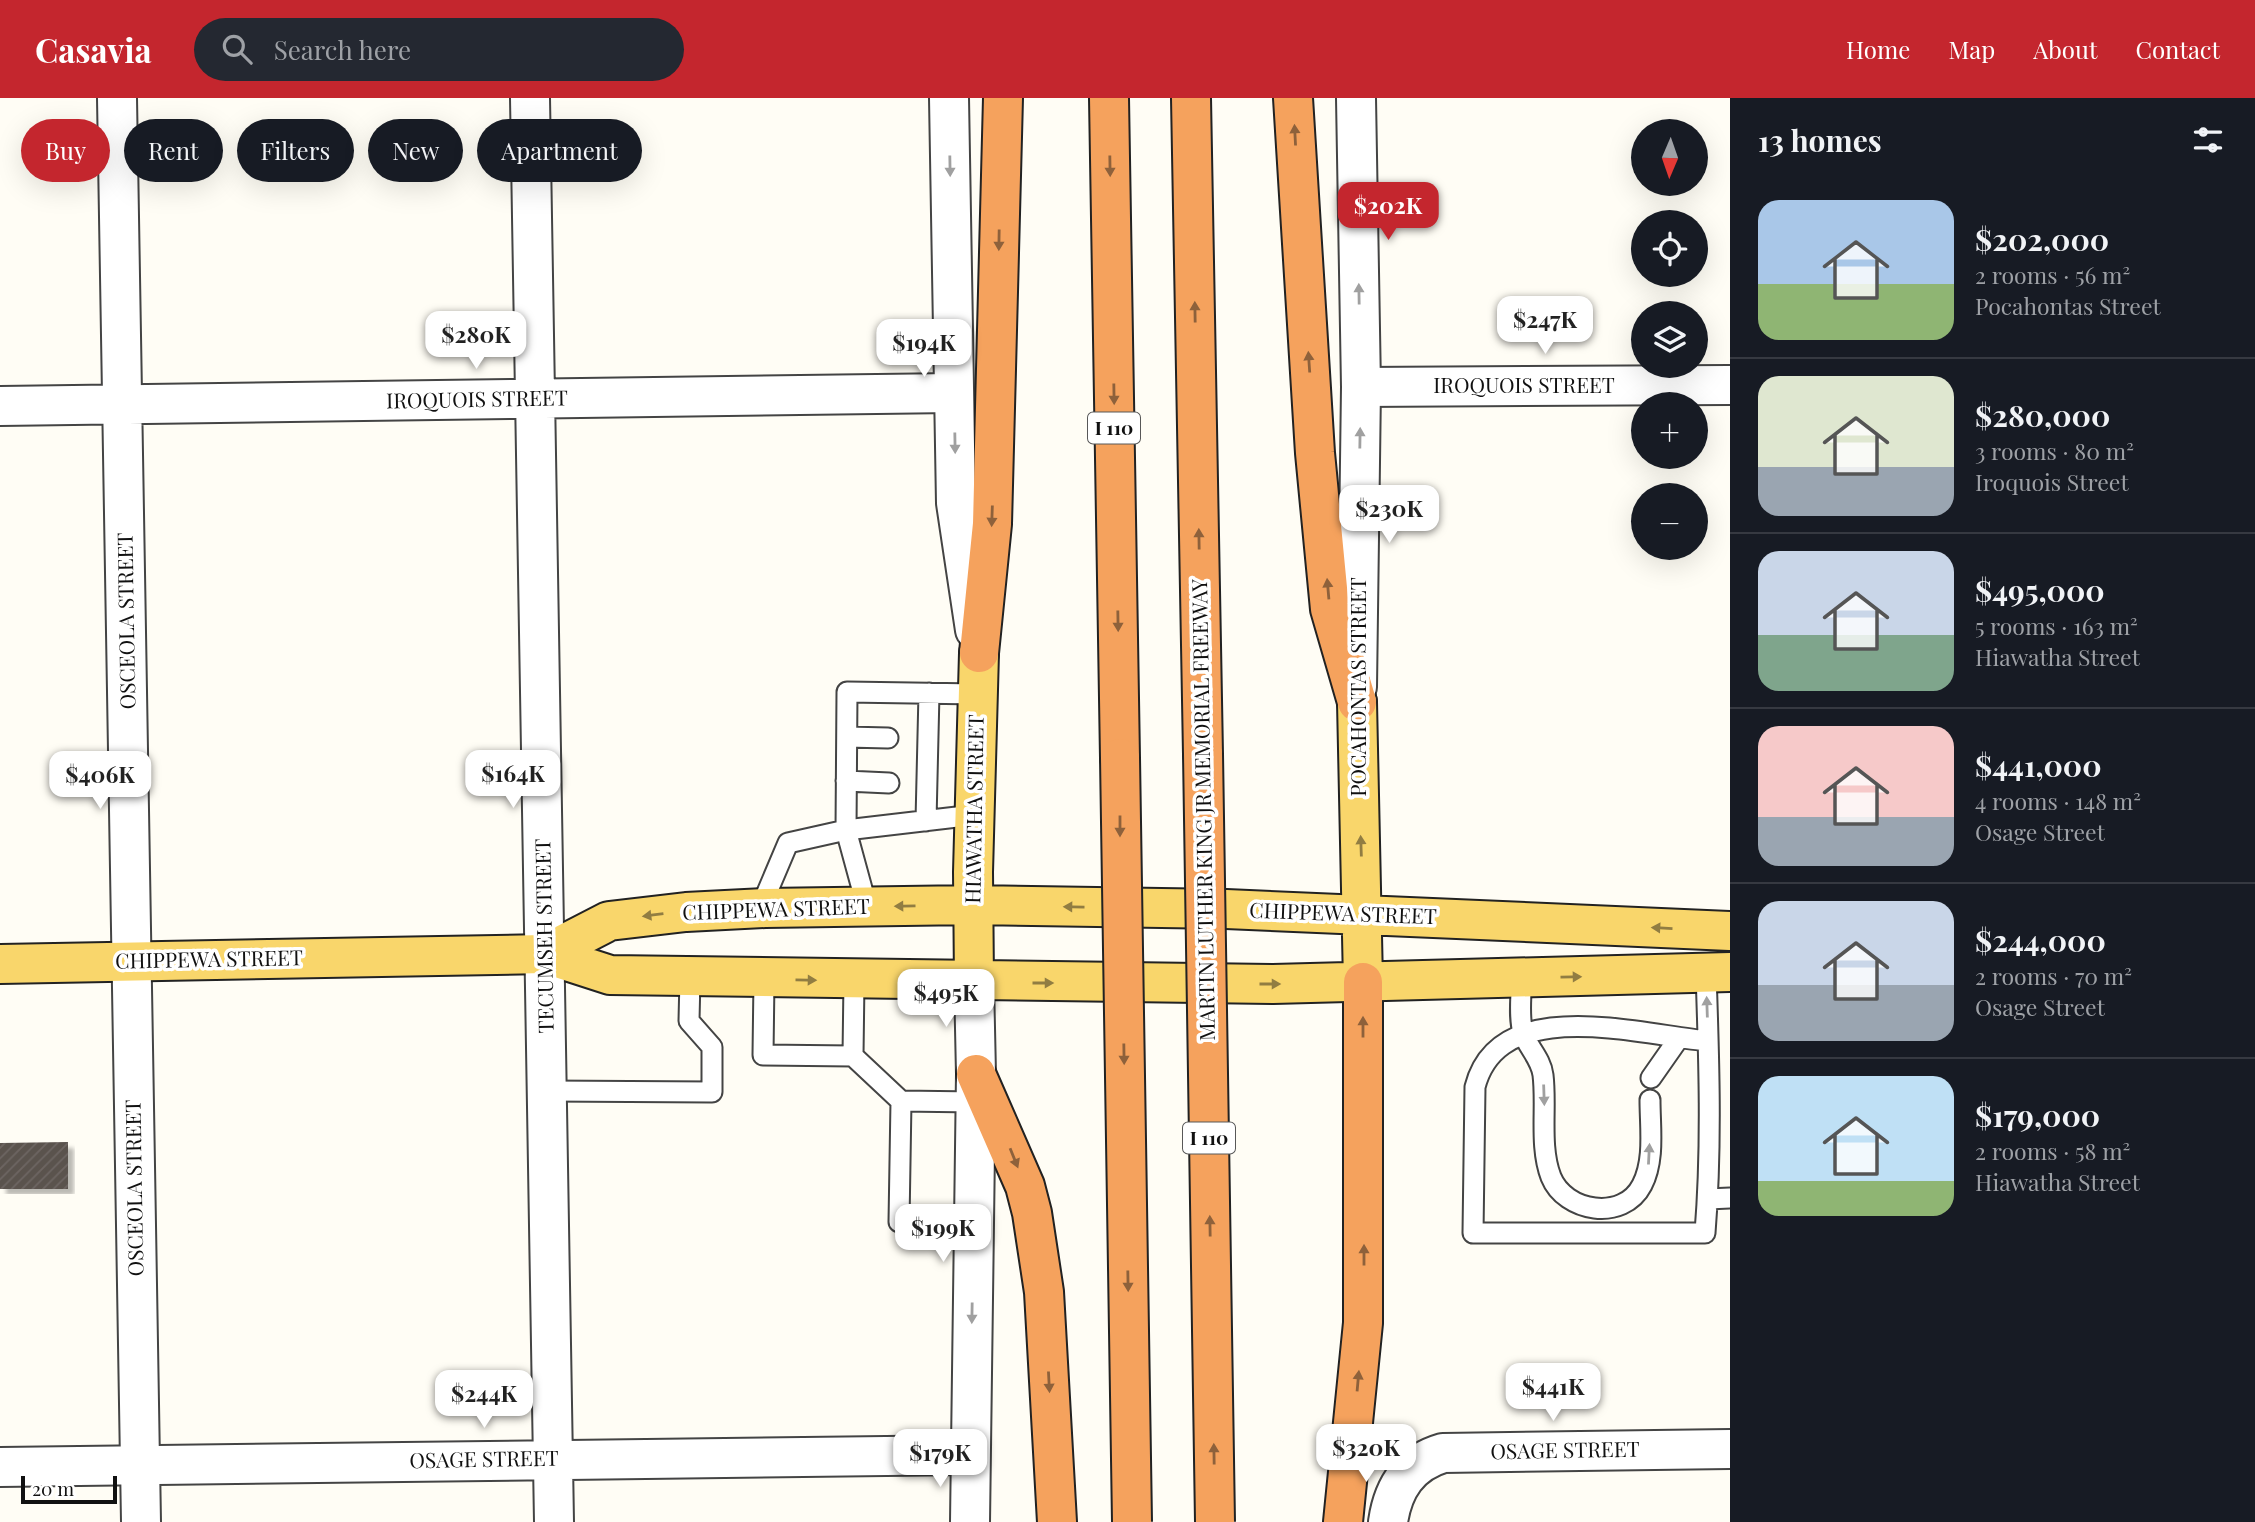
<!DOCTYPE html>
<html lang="en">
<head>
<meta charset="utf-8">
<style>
	:root { --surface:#171b24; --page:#242831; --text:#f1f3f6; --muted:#9ea1a6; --line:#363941; --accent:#c4262e }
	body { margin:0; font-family:"Playfair Display",serif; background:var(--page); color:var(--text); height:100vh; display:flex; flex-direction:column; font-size:26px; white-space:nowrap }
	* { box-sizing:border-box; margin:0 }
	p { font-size:23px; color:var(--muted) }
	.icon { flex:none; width:38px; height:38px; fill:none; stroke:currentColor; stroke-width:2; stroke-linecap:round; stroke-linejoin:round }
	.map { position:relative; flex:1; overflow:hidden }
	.drawer { display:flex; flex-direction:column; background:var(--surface); width:525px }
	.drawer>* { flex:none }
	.top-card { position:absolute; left:21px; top:21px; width:665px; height:63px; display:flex; gap:14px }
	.needle { width:46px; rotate:182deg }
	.buttons { position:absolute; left:1631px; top:21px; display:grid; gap:14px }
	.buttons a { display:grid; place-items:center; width:77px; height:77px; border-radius:50%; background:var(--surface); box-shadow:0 7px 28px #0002; font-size:35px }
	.scale { position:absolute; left:21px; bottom:18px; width:96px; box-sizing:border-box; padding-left:7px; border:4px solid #111; border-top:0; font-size:19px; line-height:24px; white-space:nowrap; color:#111; -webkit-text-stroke:5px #fff; paint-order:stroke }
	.price { position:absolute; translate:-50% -60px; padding:0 16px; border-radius:14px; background:#fff; color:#222; font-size:23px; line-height:46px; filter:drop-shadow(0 2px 4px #0008) }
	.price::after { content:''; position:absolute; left:50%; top:42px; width:21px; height:16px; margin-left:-10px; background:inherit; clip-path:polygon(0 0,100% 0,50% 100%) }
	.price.current { background:var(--accent); color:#fff }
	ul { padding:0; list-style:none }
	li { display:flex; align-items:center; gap:21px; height:175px; padding:0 28px }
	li+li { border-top:2px solid var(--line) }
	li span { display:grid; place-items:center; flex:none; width:196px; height:140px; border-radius:21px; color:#555 }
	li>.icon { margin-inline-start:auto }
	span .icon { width:84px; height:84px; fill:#fffc; stroke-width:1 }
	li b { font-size:30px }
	h2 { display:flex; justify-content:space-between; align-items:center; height:84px; padding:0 28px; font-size:30px }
	.chip { padding:0 24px; border-radius:32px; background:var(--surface); box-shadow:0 7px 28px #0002; font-size:24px; line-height:63px }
	.chip.current { background:var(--accent); color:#fff }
	header { display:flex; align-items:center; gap:42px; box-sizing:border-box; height:98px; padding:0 35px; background:var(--accent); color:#fff }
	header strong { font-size:33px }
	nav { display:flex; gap:38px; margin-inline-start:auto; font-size:24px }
	.search { width:490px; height:63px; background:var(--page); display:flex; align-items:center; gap:18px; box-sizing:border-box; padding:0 24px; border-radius:38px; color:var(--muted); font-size:26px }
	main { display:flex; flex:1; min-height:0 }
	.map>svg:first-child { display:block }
	.building { fill:url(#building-hatch); filter:url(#shadow) }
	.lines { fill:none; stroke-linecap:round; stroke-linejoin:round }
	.service-casing { stroke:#444; stroke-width:23 }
	.minor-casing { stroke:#444; stroke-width:42 }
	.tertiary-casing { stroke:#444; stroke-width:42 }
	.primary-casing { stroke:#222; stroke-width:42 }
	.motorway-casing { stroke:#222; stroke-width:42 }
	.service { stroke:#fff; stroke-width:19 }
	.minor { stroke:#fff; stroke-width:38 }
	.tertiary { stroke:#fff; stroke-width:38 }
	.primary { stroke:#f9d66b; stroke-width:38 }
	.motorway { stroke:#f5a25d; stroke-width:38 }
	.motorway-bridge-casing { stroke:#222; stroke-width:42; stroke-linecap:butt }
	.motorway-bridge { stroke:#f5a25d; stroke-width:38 }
	.oneway { fill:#8e613b }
	.oneway2 { fill:#a0a0a0 }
	.oneway3 { fill:#917d42 }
	.labels { text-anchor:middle; stroke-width:7; stroke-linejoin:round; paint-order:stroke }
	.shield { fill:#fff; stroke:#585858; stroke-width:2 }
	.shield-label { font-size:19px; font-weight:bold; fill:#111 }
	.street-label { font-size:21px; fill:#111; stroke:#fff }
</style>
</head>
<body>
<header>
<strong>Casavia</strong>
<div class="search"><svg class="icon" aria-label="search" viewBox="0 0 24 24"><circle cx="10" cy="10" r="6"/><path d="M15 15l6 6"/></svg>Search here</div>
<nav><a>Home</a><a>Map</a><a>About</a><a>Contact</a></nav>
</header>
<main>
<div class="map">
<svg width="1730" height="1424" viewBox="0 0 1730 1424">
	<defs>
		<pattern id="building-hatch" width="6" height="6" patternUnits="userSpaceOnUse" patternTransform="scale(1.75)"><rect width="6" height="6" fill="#5a524d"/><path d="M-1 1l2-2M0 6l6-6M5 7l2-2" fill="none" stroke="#6d6662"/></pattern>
		<filter id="shadow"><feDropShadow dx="6" dy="6" stdDeviation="2" flood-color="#0004"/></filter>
	</defs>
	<rect width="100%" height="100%" fill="#fffdf5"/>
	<!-- building -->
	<path class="building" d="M 68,1044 L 68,1091 L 0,1091 L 0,1045 Z"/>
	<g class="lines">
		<!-- service casing -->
		<g class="service-casing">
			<path id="service" d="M 847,639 L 888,640
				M 846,683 L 889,685
				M 926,723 L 929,595
				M 867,809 L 846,732 L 974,717
				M 760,811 L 788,745 L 846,732 L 847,594 L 978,596
				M 1706,875 C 1709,961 1712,1049 1705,1135 L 1473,1135 L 1475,989 C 1499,895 1640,937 1708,943
				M 1521,880 C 1522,896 1518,918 1523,934 C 1527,949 1541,960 1543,977 C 1547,1009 1539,1048 1551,1079 C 1565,1114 1623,1124 1642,1087 C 1655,1062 1650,1030 1650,1002
				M 764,882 L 763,957 L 853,958 L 901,1003 L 899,1124 L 973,1125
				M 853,958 L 854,883
				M 1651,980 L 1679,940
				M 547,993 L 712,994 L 712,949 L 689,923 L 690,880
				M 901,1003 L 976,1004
				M 1708,1101 L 1730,1100"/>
		</g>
		<!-- minor casing -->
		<g class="minor-casing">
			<path id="minor" d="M 117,0 L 141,1424
				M 530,0 L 554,1424
				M 1361,289 L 1730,287
				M 0,308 L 953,295
				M 0,1369 L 969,1357
				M 970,1424 L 976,976 L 974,884
				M 1388,1424 C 1393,1390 1409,1365 1443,1355 L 1730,1351"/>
		</g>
		<!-- tertiary casing -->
		<g class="tertiary-casing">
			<path id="tertiary" d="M 949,0 L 956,405 L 975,532
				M 1356,0 L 1361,289 L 1357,589"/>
		</g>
		<!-- primary casing -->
		<g class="primary-casing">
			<path id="primary" d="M 1357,604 L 1363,884
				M 545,856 L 609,823 L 686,814 L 765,810 L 973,807 L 1226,811 L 1730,833
				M 0,866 L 545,856 L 610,877 L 1273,886 L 1730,874
				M 974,884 L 973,774 L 979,555"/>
		</g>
		<!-- motorway casing -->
		<g class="motorway-casing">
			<path id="motorway" d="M 1109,0 L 1120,660
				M 1191,0 L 1203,656
				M 1293,0 L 1315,355 L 1330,511 L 1357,604
				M 979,555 L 992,426 L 1003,0
				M 976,976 L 1025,1088 L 1032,1115 L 1044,1194 L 1057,1424
				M 1343,1424 L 1363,1225 L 1363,884"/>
		</g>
		<!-- service -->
		<use href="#service" class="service"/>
		<!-- minor -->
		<use href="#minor" class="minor"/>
		<!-- tertiary -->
		<use href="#tertiary" class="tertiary"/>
		<!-- primary -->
		<use href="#primary" class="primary"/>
		<!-- motorway -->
		<use href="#motorway" class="motorway"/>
		<!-- motorway-bridge casing -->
		<g class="motorway-bridge-casing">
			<path id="motorway-bridge" d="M 1203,656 L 1215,1424
				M 1120,660 L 1132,1424"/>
		</g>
		<!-- motorway-bridge -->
		<use href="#motorway-bridge" class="motorway-bridge"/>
	</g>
	<!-- one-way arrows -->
	<defs><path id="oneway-solid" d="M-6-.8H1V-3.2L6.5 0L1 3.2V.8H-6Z" transform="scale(1.75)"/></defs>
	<g class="oneway">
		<use href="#oneway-solid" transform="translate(1295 37) rotate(-93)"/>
		<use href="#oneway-solid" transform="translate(1110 68) rotate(89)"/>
		<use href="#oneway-solid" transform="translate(999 142) rotate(91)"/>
		<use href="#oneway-solid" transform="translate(1195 214) rotate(-91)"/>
		<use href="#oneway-solid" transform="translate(1309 264) rotate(-94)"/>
		<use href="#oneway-solid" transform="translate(1114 296) rotate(89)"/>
		<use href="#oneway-solid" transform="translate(992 418) rotate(92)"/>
		<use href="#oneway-solid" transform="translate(1199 441) rotate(-91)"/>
		<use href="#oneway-solid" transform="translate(1328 491) rotate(-95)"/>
		<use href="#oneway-solid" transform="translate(1118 523) rotate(89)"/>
		<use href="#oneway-solid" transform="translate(1120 728) rotate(90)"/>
		<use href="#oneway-solid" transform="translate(1363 929) rotate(-90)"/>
		<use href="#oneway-solid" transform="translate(1124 956) rotate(89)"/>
		<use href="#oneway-solid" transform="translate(1014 1060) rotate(68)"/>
		<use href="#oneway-solid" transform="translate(1210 1128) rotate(-91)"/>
		<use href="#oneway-solid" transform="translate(1364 1157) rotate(-90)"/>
		<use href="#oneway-solid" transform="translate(1128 1183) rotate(89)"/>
		<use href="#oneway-solid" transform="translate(1358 1283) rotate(-85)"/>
		<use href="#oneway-solid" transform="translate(1049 1284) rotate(87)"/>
		<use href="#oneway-solid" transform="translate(1214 1356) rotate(-91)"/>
	</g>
	<g class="oneway2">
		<use href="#oneway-solid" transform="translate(950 68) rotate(89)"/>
		<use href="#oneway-solid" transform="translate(1359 196) rotate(-91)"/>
		<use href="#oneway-solid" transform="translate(1360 340) rotate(-89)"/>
		<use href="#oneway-solid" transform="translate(955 345) rotate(89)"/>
		<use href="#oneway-solid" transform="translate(1707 909) rotate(-92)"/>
		<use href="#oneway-solid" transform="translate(1544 997) rotate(88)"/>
		<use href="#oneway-solid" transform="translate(1649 1056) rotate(-87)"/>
		<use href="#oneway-solid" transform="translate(972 1215) rotate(91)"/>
	</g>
	<g class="oneway3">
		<use href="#oneway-solid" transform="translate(1361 748) rotate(-92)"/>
		<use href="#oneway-solid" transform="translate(905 808) rotate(179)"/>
		<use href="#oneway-solid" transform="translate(1074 809) rotate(-179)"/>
		<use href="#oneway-solid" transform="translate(653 817) rotate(173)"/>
		<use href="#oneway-solid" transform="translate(1662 830) rotate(-177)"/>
		<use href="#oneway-solid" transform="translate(1571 879) rotate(-1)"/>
		<use href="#oneway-solid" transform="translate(806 882) rotate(1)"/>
		<use href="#oneway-solid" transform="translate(1043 885)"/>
		<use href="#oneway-solid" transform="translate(1270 886)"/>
	</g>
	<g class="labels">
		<!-- shield labels -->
		<g class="shield">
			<rect x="1088" y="314.5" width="52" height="31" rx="5"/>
			<rect x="1183" y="1024.5" width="52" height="31" rx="5"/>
		</g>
		<g class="shield-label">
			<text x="1114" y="337">I 110</text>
			<text x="1209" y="1047">I 110</text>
		</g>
		<!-- street labels -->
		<g class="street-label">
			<text x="1524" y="295">IROQUOIS STREET</text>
			<text transform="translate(477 302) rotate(-1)" y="7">IROQUOIS STREET</text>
			<text transform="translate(127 523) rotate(-91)" y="7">OSCEOLA STREET</text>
			<text transform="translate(1359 589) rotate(-90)" y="7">POCAHONTAS STREET</text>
			<text transform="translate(975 711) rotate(-89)" y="7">HIAWATHA STREET</text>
			<text transform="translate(1204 712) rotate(-91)" y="7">MARTIN LUTHER KING JR MEMORIAL FREEWAY</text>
			<text transform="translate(776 812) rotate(-2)" y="7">CHIPPEWA STREET</text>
			<text transform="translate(1343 816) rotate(2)" y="7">CHIPPEWA STREET</text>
			<text transform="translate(545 838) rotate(-91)" y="7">TECUMSEH STREET</text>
			<text transform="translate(209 862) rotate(-1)" y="7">CHIPPEWA STREET</text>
			<text transform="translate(135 1090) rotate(-91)" y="7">OSCEOLA STREET</text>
			<text transform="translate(1565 1353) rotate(-1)" y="7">OSAGE STREET</text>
			<text transform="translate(484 1362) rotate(-1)" y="7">OSAGE STREET</text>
		</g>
	</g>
</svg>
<div class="buttons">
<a><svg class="needle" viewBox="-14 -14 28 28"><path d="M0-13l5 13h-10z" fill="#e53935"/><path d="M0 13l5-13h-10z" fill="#9ea1a6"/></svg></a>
<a><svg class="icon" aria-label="locate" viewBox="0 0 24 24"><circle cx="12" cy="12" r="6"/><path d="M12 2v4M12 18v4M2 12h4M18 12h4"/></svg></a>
<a><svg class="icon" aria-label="layers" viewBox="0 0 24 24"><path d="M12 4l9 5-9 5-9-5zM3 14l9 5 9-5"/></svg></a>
<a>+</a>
<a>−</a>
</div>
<div class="scale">20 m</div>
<b class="price current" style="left:1388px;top:144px">$202K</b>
<b class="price" style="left:1545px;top:258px">$247K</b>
<b class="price" style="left:476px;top:273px">$280K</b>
<b class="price" style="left:924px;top:281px">$194K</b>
<b class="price" style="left:1389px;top:447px">$230K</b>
<b class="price" style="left:513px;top:712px">$164K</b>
<b class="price" style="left:100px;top:713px">$406K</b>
<b class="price" style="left:946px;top:931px">$495K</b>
<b class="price" style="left:943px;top:1166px">$199K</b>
<b class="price" style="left:1553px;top:1325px">$441K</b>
<b class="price" style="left:484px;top:1332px">$244K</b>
<b class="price" style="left:1366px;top:1386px">$320K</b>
<b class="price" style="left:940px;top:1391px">$179K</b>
<div class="top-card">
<a class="chip current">Buy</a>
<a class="chip">Rent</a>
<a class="chip">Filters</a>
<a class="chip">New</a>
<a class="chip">Apartment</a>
</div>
</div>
<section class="drawer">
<h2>13 homes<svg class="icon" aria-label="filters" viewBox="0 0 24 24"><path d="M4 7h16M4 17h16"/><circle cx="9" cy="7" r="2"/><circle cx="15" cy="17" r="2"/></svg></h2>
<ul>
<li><span style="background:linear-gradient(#a9c7e8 60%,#8fb573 0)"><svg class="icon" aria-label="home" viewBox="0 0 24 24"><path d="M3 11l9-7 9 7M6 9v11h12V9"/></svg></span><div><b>$202,000</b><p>2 rooms · 56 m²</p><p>Pocahontas Street</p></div></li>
<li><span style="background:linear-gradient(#dfe7d0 65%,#9aa5b1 0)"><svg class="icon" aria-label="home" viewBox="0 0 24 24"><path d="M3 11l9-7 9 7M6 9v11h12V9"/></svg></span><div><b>$280,000</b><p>3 rooms · 80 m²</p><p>Iroquois Street</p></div></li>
<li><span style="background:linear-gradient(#c9d6e8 60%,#7fa58c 0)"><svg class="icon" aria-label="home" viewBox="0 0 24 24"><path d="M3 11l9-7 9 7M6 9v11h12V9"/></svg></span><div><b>$495,000</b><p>5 rooms · 163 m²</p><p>Hiawatha Street</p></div></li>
<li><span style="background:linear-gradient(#f6c9c9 65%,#9aa5b1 0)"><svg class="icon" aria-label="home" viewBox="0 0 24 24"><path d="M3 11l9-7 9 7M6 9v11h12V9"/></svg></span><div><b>$441,000</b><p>4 rooms · 148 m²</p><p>Osage Street</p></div></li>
<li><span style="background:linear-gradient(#c9d6e8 60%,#9aa5b1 0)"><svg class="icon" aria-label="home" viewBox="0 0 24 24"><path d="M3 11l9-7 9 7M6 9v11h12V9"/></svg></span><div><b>$244,000</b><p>2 rooms · 70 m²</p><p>Osage Street</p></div></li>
<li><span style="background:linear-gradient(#bfe0f5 75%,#8fb573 0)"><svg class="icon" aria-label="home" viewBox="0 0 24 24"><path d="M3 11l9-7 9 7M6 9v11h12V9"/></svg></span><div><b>$179,000</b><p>2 rooms · 58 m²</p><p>Hiawatha Street</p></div></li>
</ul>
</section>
</main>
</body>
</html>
